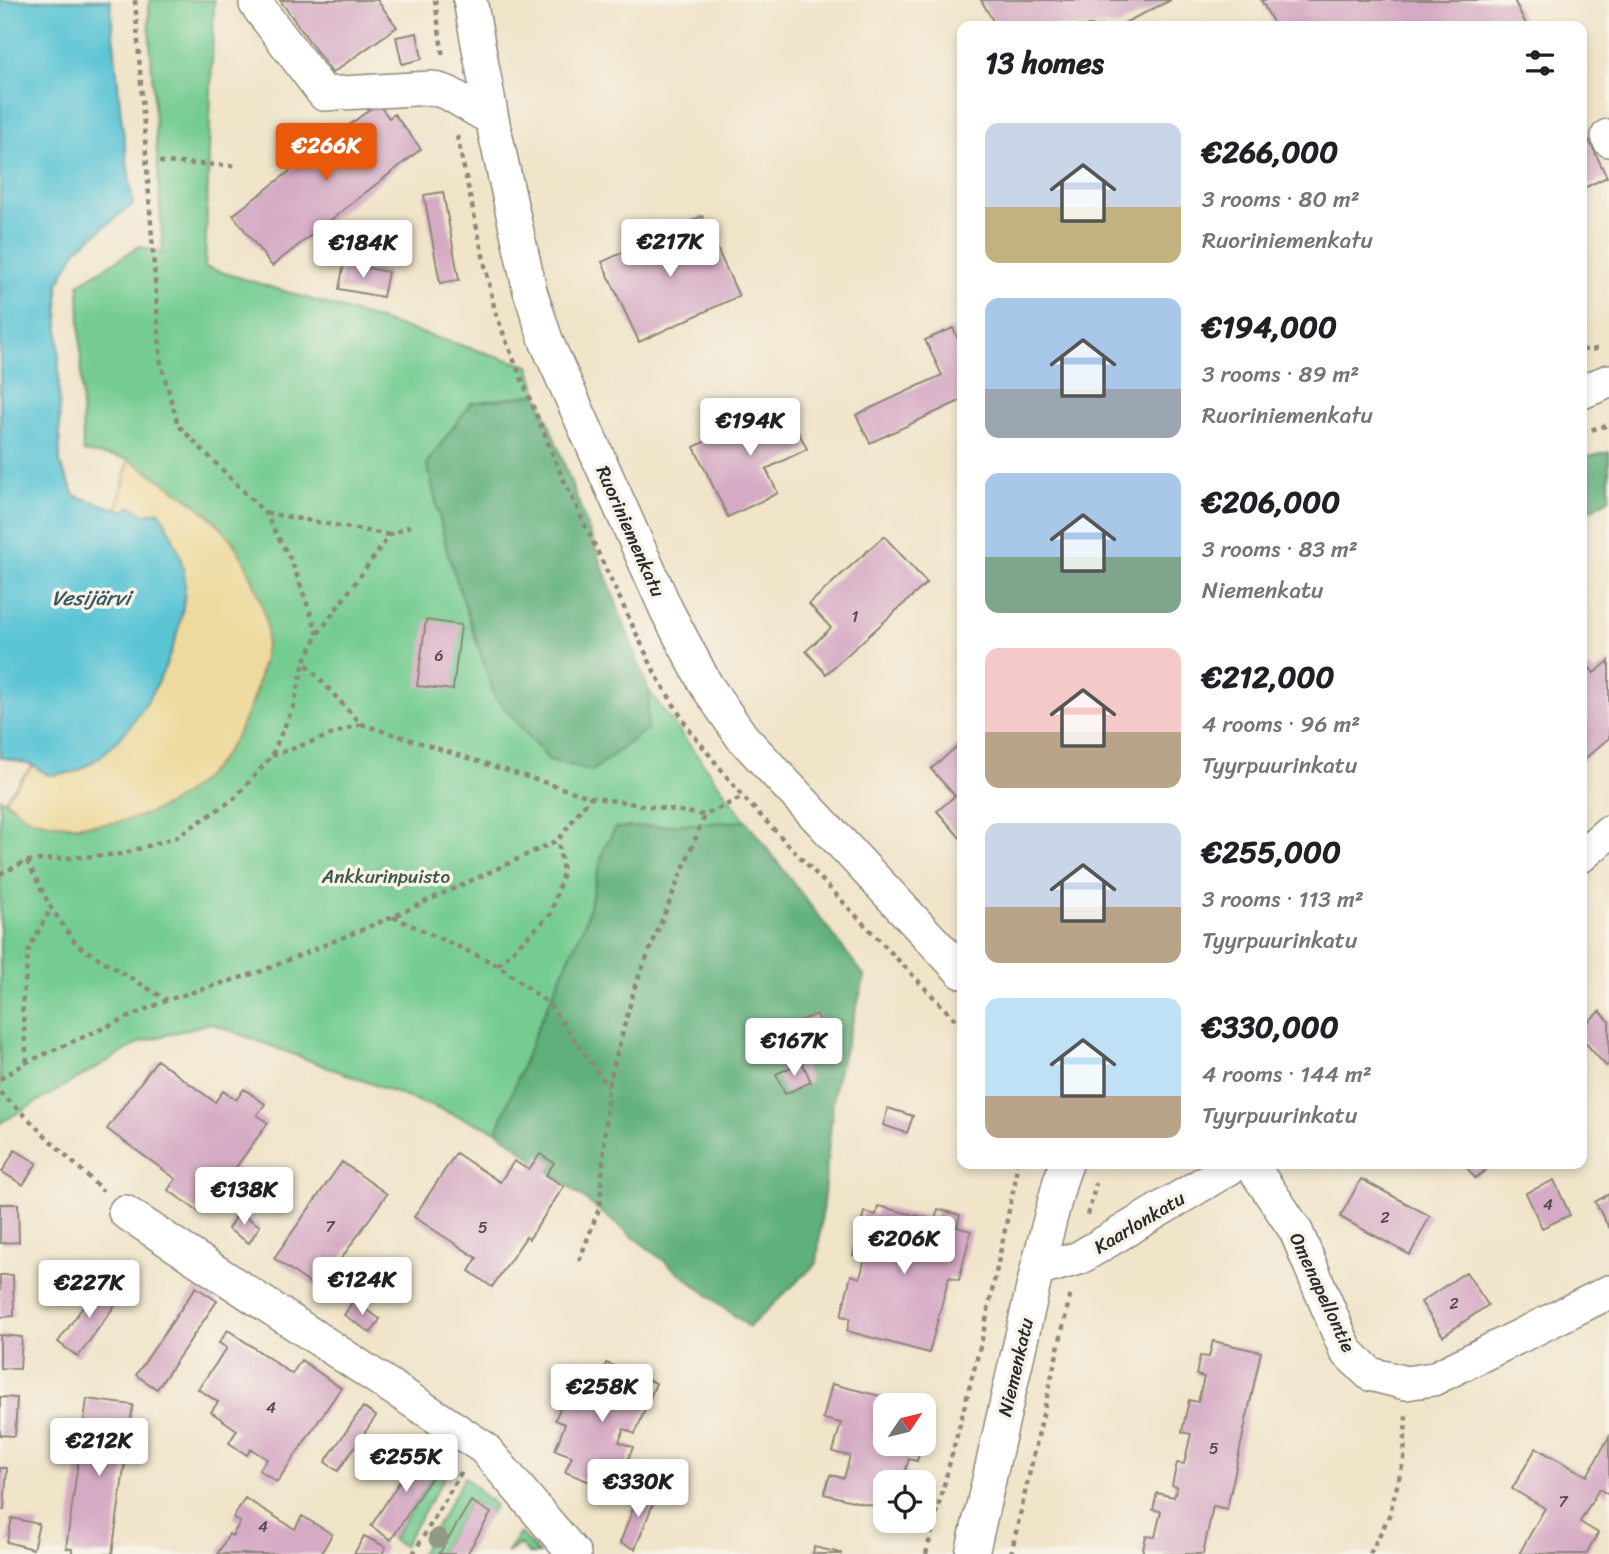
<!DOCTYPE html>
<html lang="en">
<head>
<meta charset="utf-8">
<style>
	:root { --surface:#fff; --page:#f6f6f6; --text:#202124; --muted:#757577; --accent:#ea580c }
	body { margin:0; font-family:Sriracha,sans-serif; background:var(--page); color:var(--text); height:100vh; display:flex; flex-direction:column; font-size:26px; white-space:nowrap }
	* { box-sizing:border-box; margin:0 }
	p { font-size:23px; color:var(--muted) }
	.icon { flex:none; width:38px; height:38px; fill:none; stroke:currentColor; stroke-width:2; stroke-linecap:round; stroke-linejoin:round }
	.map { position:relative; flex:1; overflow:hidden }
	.panel { position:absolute; left:957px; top:21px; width:630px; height:1148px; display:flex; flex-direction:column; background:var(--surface); border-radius:14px; box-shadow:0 4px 10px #0003 }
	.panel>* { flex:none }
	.needle { width:46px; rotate:55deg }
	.tools { position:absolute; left:873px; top:1393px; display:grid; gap:14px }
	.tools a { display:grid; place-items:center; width:63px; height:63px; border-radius:14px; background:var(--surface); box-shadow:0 4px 10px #0003; font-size:35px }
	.price { position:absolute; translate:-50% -60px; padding:0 16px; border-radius:7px; background:#fff; color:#222; font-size:23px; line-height:46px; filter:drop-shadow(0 2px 4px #0008) }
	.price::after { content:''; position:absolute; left:50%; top:42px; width:21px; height:16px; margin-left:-10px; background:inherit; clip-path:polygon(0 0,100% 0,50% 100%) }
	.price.on { background:var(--accent); color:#fff }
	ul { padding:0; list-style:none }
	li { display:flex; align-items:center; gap:21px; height:175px; padding:0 28px }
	li span { display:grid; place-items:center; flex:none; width:196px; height:140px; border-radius:14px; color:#555 }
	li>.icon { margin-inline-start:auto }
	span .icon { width:84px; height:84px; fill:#fffc; stroke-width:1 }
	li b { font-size:30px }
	h2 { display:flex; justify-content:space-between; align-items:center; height:84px; padding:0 28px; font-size:30px }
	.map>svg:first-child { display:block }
	.green { fill:#75cc91; stroke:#507c5e; stroke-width:2 }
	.forest { fill:#60b07b; stroke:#466e53; stroke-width:2 }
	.sand { fill:#eeda9e; stroke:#8c8264; stroke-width:2 }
	.water { fill:#5ac4d5; stroke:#427880; stroke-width:2 }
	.building { fill:#d5aac4 }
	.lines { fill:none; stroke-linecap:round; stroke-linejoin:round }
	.minor-casing { stroke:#8e887a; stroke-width:36 }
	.path { stroke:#8e887a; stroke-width:4.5; stroke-dasharray:5 5; stroke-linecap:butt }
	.minor { stroke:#fff; stroke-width:33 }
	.tree { fill:#909983 }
	.labels { text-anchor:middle; stroke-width:7; stroke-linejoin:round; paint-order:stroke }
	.number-label { font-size:16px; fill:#564b51 }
	.street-label { font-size:19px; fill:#2b2b2b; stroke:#f7f3e8 }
	.park-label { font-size:19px; fill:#415b4a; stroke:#f7f3e8 }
	.water-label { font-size:21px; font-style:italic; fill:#39595e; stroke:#f7f3e8 }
</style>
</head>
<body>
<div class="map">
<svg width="1609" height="1554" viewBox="0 0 1609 1554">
	<rect width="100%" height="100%" fill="#f7f3e8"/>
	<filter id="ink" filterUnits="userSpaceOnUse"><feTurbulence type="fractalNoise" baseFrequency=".0143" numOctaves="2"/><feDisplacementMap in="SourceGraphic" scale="14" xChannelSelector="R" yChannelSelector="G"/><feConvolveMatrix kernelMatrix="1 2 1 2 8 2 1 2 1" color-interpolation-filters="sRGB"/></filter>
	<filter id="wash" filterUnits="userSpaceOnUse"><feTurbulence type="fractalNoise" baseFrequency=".00686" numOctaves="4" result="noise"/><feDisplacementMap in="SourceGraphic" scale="28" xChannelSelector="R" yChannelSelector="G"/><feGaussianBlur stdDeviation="1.57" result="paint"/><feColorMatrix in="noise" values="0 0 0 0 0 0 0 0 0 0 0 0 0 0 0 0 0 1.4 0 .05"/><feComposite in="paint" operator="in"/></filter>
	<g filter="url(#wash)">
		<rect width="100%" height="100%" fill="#f0e4c9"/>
		<!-- green -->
		<path class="green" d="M 149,0 L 214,0 L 205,267 L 529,366 L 538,394 L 471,403 L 427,463 L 448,554 L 495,696 L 647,730 L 649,691 L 746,821 L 616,829 L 604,848 L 586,920 L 497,1131 L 210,1023 L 141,1042 L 0,1123 L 0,798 L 26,816 L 75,827 L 142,816 L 253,702 L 262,667 L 267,629 L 253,579 L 234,543 L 212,518 L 193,501 L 129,459 L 83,452 L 79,284 L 140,246 L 163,253 L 149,23 Z
			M 442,1461 L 451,1467 L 403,1546 L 392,1540 Z
			M 465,1477 L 495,1506 L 491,1513 L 471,1501 L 439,1554 L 420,1554 Z
			M 520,1533 L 539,1554 L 529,1554 L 520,1544 L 506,1553 Z"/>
		<!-- forest -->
		<path class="forest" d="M 538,394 L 649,691 L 647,729 L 592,771 L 549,760 L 495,697 L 448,554 L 427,463 L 471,403 Z
			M 1609,452 L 1609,499 L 1582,515 L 1582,458 Z
			M 746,821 L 865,977 L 835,1084 L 817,1263 L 749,1327 L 497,1131 L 534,1036 L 586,920 L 604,848 L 616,828 Z"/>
		<!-- sand -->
		<path class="sand" d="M 129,459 C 166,485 205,504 232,541 C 246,560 266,607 267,630 C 267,645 263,663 259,677 C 240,756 187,814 104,824 C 82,826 45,826 25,816 C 18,812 11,804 5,799 L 33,765 L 48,775 L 145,515 L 131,506 L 124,511 L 117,509 Z"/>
		<!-- water -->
		<path class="water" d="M 0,0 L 110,0 L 121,116 L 133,204 L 77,249 L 58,284 L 60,463 L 75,496 L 124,511 L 131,506 L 145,515 L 159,511 C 172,534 185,559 185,586 C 183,650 138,740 79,770 C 71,774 57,774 48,775 L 33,765 L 0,757 Z"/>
		<g id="blocks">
			<!-- building -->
			<path class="building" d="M 280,0 L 377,0 L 397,27 L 332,73 Z
				M 981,0 L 1171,0 L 1118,26 L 996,26 Z
				M 1261,0 L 1514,0 L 1527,26 L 1275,26 Z
				M 417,33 L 422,59 L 402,64 L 396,37 Z
				M 378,103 L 389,118 L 394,114 L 421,149 L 272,266 L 233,215 Z
				M 1582,126 L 1607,177 L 1582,189 Z
				M 443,192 L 459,280 L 440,283 L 424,195 Z
				M 702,216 L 739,296 L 639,342 L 602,262 Z
				M 344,263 L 388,272 L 383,297 L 339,289 Z
				M 953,328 L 962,348 L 962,400 L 870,443 L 856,415 L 942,375 L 925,340 Z
				M 784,403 L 807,449 L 766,469 L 778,493 L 728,517 L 694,447 Z
				M 884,536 L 927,583 L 826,674 L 806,651 L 831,628 L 809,604 Z
				M 426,620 L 461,625 L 453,690 L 417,686 Z
				M 1609,661 L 1609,738 L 1582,761 L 1582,675 L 1590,668 L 1594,673 Z
				M 962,742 L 962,840 L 937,811 L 955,796 L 931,769 Z
				M 1600,1011 L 1609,1021 L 1609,1064 L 1606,1066 L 1582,1039 L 1582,1027 Z
				M 817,1014 L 823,1031 L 806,1037 L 801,1020 Z
				M 157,1060 L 215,1102 L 223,1091 L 236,1100 L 244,1089 L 265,1104 L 257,1115 L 268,1123 L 202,1214 L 168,1190 L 176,1179 L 107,1129 Z
				M 802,1062 L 811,1082 L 785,1094 L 776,1074 Z
				M 888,1108 L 913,1116 L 907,1133 L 883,1125 Z
				M 15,1150 L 37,1163 L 23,1185 L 2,1172 Z
				M 456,1153 L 500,1182 L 514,1161 L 529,1170 L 540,1154 L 554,1163 L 546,1175 L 564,1186 L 529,1239 L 526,1237 L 492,1287 L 469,1271 L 477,1258 L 414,1217 Z
				M 342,1162 L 387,1194 L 319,1290 L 274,1258 Z
				M 1464,1164 L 1494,1164 L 1475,1178 Z
				M 1361,1179 L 1430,1216 L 1410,1255 L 1340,1217 Z
				M 1554,1180 L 1570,1215 L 1542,1228 L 1526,1193 Z
				M 1609,1194 L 1609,1228 L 1595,1202 Z
				M 0,1204 L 18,1204 L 19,1242 L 0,1243 Z
				M 878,1206 L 935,1220 L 938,1209 L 960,1215 L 957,1227 L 971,1231 L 959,1280 L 949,1277 L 929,1353 L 847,1331 L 850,1318 L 841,1316 L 851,1275 L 860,1278 L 865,1258 L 853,1255 L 864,1212 L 876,1215 Z
				M 238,1212 L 260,1226 L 249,1243 L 228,1229 Z
				M 1466,1272 L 1488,1305 L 1443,1336 L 1421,1302 Z
				M 0,1275 L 13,1275 L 14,1316 L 0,1317 Z
				M 100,1283 L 120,1298 L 78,1357 L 58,1342 Z
				M 196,1287 L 217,1301 L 157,1389 L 136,1375 Z
				M 353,1301 L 380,1319 L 371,1333 L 344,1315 Z
				M 228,1330 L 292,1374 L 301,1360 L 341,1388 L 277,1482 L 259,1470 L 267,1459 L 251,1449 L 247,1455 L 229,1443 L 237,1430 L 211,1412 L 218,1402 L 198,1389 L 227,1348 L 219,1343 Z
				M 0,1335 L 22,1337 L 20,1369 L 0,1368 Z
				M 1213,1341 L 1261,1352 L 1227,1509 L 1213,1506 L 1203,1554 L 1142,1554 L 1146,1536 L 1155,1537 L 1161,1511 L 1153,1510 L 1157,1493 L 1174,1497 L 1177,1487 L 1172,1485 L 1177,1463 L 1184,1464 L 1191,1434 L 1182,1432 L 1189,1400 L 1198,1402 L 1204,1377 L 1196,1375 L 1200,1356 L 1209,1357 Z
				M 606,1363 L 656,1383 L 635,1434 L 624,1429 L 619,1442 L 633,1447 L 615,1492 L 565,1472 L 572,1456 L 555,1450 L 565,1424 L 555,1420 L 568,1390 L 578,1394 L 587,1371 L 601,1376 Z
				M 832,1384 L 913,1404 L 886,1405 L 886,1444 L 922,1444 L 917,1461 L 909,1459 L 905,1472 L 914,1475 L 912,1482 L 886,1482 L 886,1509 L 824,1494 L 830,1475 L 844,1478 L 850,1456 L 833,1452 L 841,1423 L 823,1419 Z
				M 0,1397 L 17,1398 L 15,1436 L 0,1435 Z
				M 87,1399 L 133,1405 L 112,1554 L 72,1554 L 72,1549 L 66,1548 Z
				M 363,1407 L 376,1416 L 338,1471 L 325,1462 Z
				M 924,1407 L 931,1409 L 925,1432 L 924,1432 Z
				M 1609,1437 L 1609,1495 L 1599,1489 L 1580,1522 L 1598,1533 L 1586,1554 L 1519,1554 L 1545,1508 L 1512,1489 L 1536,1448 L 1587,1476 Z
				M 421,1448 L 442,1461 L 391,1540 L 371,1526 Z
				M 0,1468 L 7,1468 L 4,1510 L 0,1510 Z
				M 640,1490 L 656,1496 L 635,1549 L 620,1543 Z
				M 245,1498 L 295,1529 L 302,1516 L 332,1534 L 321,1554 L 219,1554 L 218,1553 L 229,1534 L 232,1536 L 240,1522 L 233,1518 Z
				M 471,1501 L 491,1513 L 467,1554 L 439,1554 Z
				M 12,1518 L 39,1524 L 33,1549 L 7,1542 Z
				M 364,1536 L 386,1547 L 382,1554 L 354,1554 Z
				M 814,1547 L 841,1553 L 841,1554 L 813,1554 Z"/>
		</g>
	</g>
	<g filter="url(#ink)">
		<use href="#blocks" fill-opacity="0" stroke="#8e887a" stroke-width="2"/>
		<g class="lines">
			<!-- minor casing -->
			<g class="minor-casing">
				<path id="minor" d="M 470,0 L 492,119 L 530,291 L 547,343 L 667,611 L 706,685 L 742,737 L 962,972
					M 256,4 L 324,94 L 432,88 L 448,93 L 492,119
					M 1608,136 L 1609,140
					M 1582,392 L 1609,381
					M 1582,855 L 1609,832
					M 1251,1164 L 1296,1231 L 1346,1351 L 1370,1374 L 1406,1383 L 1433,1379 L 1609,1292
					M 125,1212 L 484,1448 L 574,1554
					M 1037,1270 L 1079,1258 L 1236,1164
					M 972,1554 L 1037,1270 L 1060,1181 L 1066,1164"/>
			</g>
			<!-- path -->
			<path class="path" d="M 135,0 L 161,364 L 178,425 L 265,513 L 292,562 L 318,634
				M 435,0 L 443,58
				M 457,136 L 495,311 L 508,346 L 560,472 L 656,675 L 688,728 L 743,797 L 962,1027
				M 159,162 L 239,166
				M 1582,350 L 1599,349
				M 1582,432 L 1609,425
				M 266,513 L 390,535
				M 361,724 L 590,797 L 705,815 L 743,797
				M 272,756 L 361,724 L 304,662
				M 27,861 L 51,908 L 77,945 L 167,1000
				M 0,874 L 27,861 L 122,854 L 176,837 L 234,799 L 271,757 L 294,705 L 304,662 L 318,634 L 390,535 L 410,526
				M 393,917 L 498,965 L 549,1004 L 608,1087
				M 498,965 L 551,914 L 563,872 L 558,840
				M 27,1062 L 22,1004 L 29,949 L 51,908
				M 0,1079 L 27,1062 L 167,1000 L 262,971 L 392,917 L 505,865 L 558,840 L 590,797
				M 0,1092 L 103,1191
				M 1088,1215 L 1096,1183
				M 579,1261 L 600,1206 L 608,1087 L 635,986 L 705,815
				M 413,1554 L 462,1471
				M 926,1554 L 982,1339 L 1015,1182 L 1017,1164
				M 1011,1554 L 1071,1292
				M 1370,1554 L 1389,1516 L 1404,1459 L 1406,1415"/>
			<!-- minor -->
			<use href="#minor" class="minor"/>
		</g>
		<!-- trees -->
		<circle class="tree" cx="438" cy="1538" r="10"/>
	</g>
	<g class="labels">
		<!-- number labels -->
		<g class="number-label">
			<text x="855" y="622">1</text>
			<text x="439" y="661">6</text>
			<text x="1548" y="1210">4</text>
			<text x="1385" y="1223">2</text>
			<text x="330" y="1232">7</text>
			<text x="483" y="1233">5</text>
			<text x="1454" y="1309">2</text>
			<text x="271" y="1413">4</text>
			<text x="1214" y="1454">5</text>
			<text x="1563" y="1507">7</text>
			<text x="263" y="1532">4</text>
		</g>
		<!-- street labels -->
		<g class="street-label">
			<text transform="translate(631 531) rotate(66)" y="7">Ruoriniemenkatu</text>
			<text transform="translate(1139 1222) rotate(-31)" y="7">Kaarlonkatu</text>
			<text transform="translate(1323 1292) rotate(65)" y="7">Omenapellontie</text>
			<text transform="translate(1015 1367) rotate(-77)" y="7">Niemenkatu</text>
		</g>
		<!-- park labels -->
		<g class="park-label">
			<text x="386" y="883">Ankkurinpuisto</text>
		</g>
		<!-- water labels -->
		<g class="water-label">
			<text x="91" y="605">Vesijärvi</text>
		</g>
	</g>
</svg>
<div class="tools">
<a><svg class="needle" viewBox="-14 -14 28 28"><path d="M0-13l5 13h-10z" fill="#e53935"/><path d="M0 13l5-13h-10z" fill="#757577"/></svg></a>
<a><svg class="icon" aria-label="locate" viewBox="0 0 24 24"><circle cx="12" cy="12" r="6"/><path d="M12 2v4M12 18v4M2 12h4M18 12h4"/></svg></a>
</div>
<b class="price on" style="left:326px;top:183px">€266K</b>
<b class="price" style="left:670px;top:279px">€217K</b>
<b class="price" style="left:363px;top:280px">€184K</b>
<b class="price" style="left:750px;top:458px">€194K</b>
<b class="price" style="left:794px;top:1078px">€167K</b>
<b class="price" style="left:244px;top:1227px">€138K</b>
<b class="price" style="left:904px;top:1276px">€206K</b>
<b class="price" style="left:362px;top:1317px">€124K</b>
<b class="price" style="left:89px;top:1320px">€227K</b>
<b class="price" style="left:602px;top:1424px">€258K</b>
<b class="price" style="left:99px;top:1478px">€212K</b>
<b class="price" style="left:406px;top:1494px">€255K</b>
<b class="price" style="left:638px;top:1519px">€330K</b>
<section class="panel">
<h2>13 homes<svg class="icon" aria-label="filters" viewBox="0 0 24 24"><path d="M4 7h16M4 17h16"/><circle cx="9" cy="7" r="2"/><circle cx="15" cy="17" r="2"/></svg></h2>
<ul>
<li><span style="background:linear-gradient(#c9d6e8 60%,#c2b280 0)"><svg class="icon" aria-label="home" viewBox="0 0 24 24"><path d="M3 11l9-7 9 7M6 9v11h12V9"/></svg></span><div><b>€266,000</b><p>3 rooms · 80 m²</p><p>Ruoriniemenkatu</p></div></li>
<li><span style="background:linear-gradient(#a9c7e8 65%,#9aa5b1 0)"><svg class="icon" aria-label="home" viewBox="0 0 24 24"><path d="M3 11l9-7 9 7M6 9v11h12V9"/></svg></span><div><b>€194,000</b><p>3 rooms · 89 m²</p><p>Ruoriniemenkatu</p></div></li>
<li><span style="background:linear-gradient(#a9c7e8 60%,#7fa58c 0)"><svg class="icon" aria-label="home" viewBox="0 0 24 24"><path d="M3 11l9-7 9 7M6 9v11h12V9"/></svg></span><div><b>€206,000</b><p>3 rooms · 83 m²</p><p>Niemenkatu</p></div></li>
<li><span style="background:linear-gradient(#f6c9c9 60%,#b9a48a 0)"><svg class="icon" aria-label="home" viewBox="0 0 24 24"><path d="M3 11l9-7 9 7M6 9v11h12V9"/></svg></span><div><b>€212,000</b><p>4 rooms · 96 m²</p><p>Tyyrpuurinkatu</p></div></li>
<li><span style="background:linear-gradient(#c9d6e8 60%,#b9a48a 0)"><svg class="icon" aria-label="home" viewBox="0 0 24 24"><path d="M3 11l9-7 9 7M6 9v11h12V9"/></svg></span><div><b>€255,000</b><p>3 rooms · 113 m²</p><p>Tyyrpuurinkatu</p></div></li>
<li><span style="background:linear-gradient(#bfe0f5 70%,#b9a48a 0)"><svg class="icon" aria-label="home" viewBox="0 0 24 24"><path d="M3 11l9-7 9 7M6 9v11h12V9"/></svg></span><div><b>€330,000</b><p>4 rooms · 144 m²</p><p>Tyyrpuurinkatu</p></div></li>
</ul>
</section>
</div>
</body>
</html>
